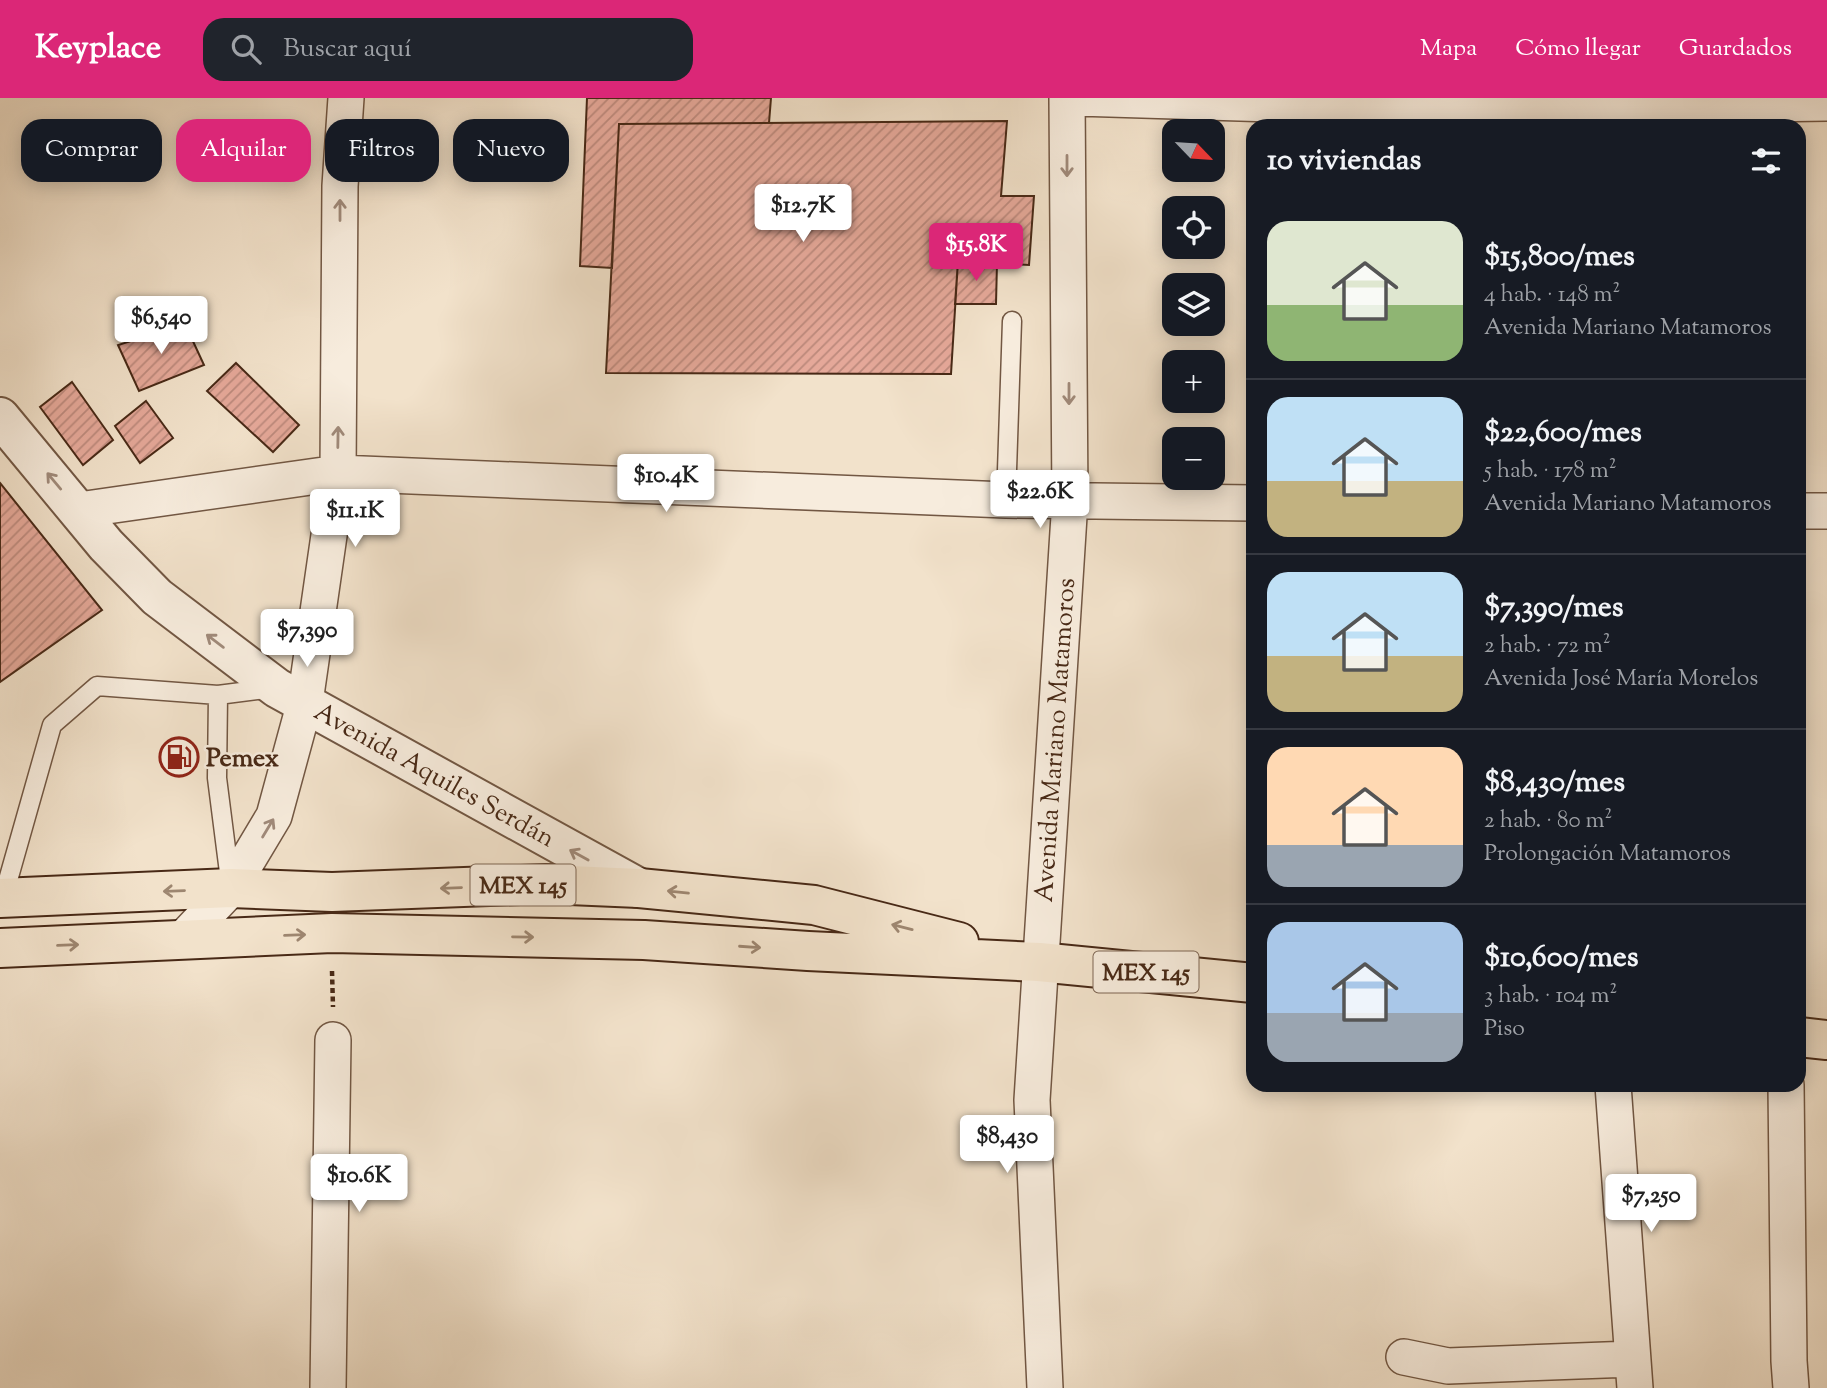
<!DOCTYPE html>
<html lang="es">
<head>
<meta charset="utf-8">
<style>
	:root { --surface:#171b24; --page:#20242c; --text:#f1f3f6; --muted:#9ea1a6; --line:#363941; --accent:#db2777 }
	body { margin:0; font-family:"Sorts Mill Goudy",serif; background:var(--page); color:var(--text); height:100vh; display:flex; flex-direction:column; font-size:26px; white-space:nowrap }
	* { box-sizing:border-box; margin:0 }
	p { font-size:23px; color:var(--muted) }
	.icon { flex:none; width:38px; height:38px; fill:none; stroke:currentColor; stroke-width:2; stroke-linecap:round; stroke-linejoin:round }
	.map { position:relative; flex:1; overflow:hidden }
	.details { position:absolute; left:1246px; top:21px; width:560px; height:973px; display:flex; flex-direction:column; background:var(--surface); border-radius:21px; box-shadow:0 4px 18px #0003 }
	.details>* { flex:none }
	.hud { position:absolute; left:21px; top:21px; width:665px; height:63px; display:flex; gap:14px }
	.needle { width:46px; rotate:115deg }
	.buttons { position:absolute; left:1162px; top:21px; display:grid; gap:14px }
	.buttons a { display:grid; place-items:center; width:63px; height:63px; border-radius:14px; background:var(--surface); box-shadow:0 4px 18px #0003; font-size:35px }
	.price { position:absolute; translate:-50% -60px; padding:0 16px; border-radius:7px; background:#fff; color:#222; font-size:23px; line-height:46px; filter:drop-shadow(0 2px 4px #0008) }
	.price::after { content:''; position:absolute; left:50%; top:42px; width:21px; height:16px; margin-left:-10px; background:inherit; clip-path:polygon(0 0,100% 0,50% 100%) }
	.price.current { background:var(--accent); color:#fff }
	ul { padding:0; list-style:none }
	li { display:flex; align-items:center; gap:21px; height:175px; padding:0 21px }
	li+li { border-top:2px solid var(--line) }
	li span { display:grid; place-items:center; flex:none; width:196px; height:140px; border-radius:21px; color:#555 }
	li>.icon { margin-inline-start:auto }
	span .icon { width:84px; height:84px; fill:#fffc; stroke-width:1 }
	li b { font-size:30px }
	h2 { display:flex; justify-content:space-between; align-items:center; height:84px; padding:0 21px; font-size:30px }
	.tag { padding:0 24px; border-radius:21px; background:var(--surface); box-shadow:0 4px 18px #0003; font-size:24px; line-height:63px }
	.tag.current { background:var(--accent); color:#fff }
	header { display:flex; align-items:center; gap:42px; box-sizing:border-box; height:98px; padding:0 35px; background:var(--accent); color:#fff }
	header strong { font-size:33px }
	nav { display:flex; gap:38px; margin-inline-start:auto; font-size:24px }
	.search { width:490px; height:63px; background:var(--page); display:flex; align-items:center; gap:18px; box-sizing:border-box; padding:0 24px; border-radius:21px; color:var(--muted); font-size:26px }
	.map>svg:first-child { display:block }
	.building { fill:url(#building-hatch); stroke:#482916; stroke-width:2 }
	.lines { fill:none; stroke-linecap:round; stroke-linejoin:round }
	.service-casing { stroke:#725743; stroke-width:21 }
	.minor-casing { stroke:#725743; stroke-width:38 }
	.tertiary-casing { stroke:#725743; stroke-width:42 }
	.primary-casing { stroke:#482916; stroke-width:42 }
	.path { stroke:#482916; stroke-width:4.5; stroke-dasharray:5 3.5; stroke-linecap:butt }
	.service { stroke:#f7ecdd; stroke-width:18 }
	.minor { stroke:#f7ecdd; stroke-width:35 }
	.tertiary { stroke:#f7ecdd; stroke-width:38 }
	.primary { stroke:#f2e2cb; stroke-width:38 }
	.oneway { stroke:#a08a7a }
	.oneway2 { stroke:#9d8670 }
	.labels { text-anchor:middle; stroke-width:5; stroke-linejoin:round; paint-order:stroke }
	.shield { fill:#f7ecdd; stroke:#7c6452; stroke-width:2 }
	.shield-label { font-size:24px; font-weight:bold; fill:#482916 }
	.street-label { font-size:26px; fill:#482916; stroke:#f7ecdd }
	.poi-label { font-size:26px; font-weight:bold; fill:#482916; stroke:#f7ecdd; text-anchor:start }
</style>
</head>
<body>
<header>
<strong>Keyplace</strong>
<div class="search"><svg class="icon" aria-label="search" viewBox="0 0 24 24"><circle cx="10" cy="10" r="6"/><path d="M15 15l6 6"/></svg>Buscar aquí</div>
<nav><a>Mapa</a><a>Cómo llegar</a><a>Guardados</a></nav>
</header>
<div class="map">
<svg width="1827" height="1290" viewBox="0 0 1827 1290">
	<defs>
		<pattern id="building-hatch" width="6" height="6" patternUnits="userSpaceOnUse" patternTransform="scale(1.75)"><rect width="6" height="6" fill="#e5a899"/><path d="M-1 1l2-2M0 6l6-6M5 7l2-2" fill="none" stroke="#bc897c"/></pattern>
	</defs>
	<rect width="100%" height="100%" fill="#f2e2cb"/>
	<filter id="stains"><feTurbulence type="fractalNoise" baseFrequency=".00286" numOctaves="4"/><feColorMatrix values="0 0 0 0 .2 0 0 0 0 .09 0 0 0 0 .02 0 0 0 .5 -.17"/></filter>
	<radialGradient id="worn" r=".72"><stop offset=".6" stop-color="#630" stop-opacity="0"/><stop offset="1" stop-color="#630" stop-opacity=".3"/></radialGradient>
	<!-- building -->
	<path class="building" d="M 587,0 L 771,0 L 769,25 L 619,26 L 612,170 L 580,168 Z
		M 1007,23 L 1001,98 L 1034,98 L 1029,167 L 958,163 L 951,276 L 606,275 L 619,26 Z
		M 958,163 L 997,165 L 996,206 L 955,206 Z
		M 185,226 L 204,267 L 139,293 L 118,247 Z
		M 236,265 L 299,327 L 273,354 L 207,293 Z
		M 72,284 L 113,342 L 83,367 L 40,309 Z
		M 146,303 L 173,340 L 140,365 L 115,328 Z
		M 0,385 L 102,512 L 0,584 Z"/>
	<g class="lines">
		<!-- service casing -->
		<g class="service-casing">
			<path id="service" d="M 1006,402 L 1012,223
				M 218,597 L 273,590
				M 3,800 L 52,627 L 97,588 L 218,597 L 217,680 L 230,782"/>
		</g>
		<!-- minor casing -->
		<g class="minor-casing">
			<path id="minor" d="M 1077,0 L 1435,11 L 1827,5
				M 79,412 L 338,375 L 1006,402 L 1253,405
				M 1799,413 L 1827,413
				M 182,842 L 231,790 L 274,718 L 305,604 L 338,375 L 340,88 L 346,0
				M 1613,987 L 1635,1290
				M 1786,987 L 1789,1263 L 1791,1290
				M 1404,1259 L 1448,1268 L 1632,1261
				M 328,1290 L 333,942
				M 1045,1290 L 1032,1002 L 1070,402 L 1067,0"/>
		</g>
		<!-- tertiary casing -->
		<g class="tertiary-casing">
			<path id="tertiary" d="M 0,319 L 106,447 L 157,499 L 277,590 L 639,790"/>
		</g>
		<!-- primary casing -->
		<g class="primary-casing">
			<path id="primary" d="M 0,800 L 231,790 L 332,794 L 546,786 L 639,790 L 814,807 L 959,844
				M 0,850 L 332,835 L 644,842 L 808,853 L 1039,864 L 1253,885
				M 1799,939 L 1827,942"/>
		</g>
		<!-- path -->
		<path class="path" d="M 332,873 L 333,909"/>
		<!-- service -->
		<use href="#service" class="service"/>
		<!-- minor -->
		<use href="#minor" class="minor"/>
		<!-- tertiary -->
		<use href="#tertiary" class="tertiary"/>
		<!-- primary -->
		<use href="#primary" class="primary"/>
	</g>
	<!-- one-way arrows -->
	<defs><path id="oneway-shaft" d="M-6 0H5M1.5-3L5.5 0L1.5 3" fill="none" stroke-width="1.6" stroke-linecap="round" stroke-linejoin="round" transform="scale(1.75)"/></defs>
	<g class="oneway">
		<use href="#oneway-shaft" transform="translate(1067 68) rotate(90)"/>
		<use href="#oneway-shaft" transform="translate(340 112) rotate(-90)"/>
		<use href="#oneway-shaft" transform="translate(1069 296) rotate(90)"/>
		<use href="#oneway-shaft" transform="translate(338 339) rotate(-89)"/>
		<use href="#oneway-shaft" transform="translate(54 383) rotate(-130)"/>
		<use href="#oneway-shaft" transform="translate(215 543) rotate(-143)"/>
		<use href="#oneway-shaft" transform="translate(268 730) rotate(-59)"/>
		<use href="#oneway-shaft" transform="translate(579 757) rotate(-151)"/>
	</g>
	<g class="oneway2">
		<use href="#oneway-shaft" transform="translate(451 790) rotate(178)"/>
		<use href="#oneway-shaft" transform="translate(174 793) rotate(178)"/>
		<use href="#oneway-shaft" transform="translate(678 794) rotate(-174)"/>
		<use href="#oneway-shaft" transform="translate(902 829) rotate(-166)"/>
		<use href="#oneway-shaft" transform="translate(295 837) rotate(-2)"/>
		<use href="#oneway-shaft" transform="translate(523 839) rotate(1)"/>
		<use href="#oneway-shaft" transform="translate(68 847) rotate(-2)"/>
		<use href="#oneway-shaft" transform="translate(750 849) rotate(4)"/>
	</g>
	<!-- icons -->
	<defs>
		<g id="fuel-ring" transform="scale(2.0125)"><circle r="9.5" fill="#f7ecdd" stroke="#8f2418" stroke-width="1.5"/><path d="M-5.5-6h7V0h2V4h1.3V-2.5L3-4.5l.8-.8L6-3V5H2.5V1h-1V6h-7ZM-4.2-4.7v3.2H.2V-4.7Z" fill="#8f2418"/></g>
	</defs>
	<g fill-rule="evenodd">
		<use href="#fuel-ring" x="179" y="659"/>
	</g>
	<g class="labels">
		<!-- shield labels -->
		<g class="shield">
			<rect x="470.5" y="766.5" width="105" height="41" rx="5"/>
			<rect x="1093.5" y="853.5" width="105" height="41" rx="5"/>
		</g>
		<g class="shield-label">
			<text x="523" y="795">MEX 145</text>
			<text x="1146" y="882">MEX 145</text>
		</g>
		<!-- street labels -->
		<g class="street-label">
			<text transform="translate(1054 642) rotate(-86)" y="9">Avenida Mariano Matamoros</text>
			<text transform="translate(435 676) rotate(29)" y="9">Avenida Aquiles Serdán</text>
		</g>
		<!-- poi labels -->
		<g class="poi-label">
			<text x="206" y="668">Pemex</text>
		</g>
	</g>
	<rect width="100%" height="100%" filter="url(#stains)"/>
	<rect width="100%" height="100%" fill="url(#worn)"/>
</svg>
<div class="buttons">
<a><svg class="needle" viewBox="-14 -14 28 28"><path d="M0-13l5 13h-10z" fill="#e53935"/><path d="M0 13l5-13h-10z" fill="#9ea1a6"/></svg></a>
<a><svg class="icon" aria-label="locate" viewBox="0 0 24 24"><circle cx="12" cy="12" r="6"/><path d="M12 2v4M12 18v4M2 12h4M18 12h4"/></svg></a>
<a><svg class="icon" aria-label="layers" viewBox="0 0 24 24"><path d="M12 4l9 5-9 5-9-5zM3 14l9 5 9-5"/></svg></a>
<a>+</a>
<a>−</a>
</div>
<b class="price" style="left:803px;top:146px">$12.7K</b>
<b class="price current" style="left:976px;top:185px">$15.8K</b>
<b class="price" style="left:161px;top:258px">$6,540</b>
<b class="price" style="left:666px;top:416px">$10.4K</b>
<b class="price" style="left:1040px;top:432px">$22.6K</b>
<b class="price" style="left:355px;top:451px">$11.1K</b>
<b class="price" style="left:307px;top:571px">$7,390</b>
<b class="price" style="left:1007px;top:1077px">$8,430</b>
<b class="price" style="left:359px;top:1116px">$10.6K</b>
<b class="price" style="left:1651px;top:1136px">$7,250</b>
<div class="hud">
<a class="tag">Comprar</a>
<a class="tag current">Alquilar</a>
<a class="tag">Filtros</a>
<a class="tag">Nuevo</a>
</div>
<section class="details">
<h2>10 viviendas<svg class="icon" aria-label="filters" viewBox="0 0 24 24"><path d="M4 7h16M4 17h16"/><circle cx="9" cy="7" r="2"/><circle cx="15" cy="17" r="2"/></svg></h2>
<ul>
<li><span style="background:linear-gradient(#dfe7d0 60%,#8fb573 0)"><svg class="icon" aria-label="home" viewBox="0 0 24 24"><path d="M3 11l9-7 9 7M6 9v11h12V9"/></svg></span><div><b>$15,800/mes</b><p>4 hab. · 148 m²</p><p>Avenida Mariano Matamoros</p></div></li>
<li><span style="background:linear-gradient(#bfe0f5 60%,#c2b280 0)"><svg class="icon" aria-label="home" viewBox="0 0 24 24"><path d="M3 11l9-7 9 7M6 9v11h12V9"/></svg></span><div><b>$22,600/mes</b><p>5 hab. · 178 m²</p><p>Avenida Mariano Matamoros</p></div></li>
<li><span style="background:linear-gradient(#bfe0f5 60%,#c2b280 0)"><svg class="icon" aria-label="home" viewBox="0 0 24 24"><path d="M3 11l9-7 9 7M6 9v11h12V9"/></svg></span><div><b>$7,390/mes</b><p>2 hab. · 72 m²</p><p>Avenida José María Morelos</p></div></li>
<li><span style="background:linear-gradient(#ffd9b3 70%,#9aa5b1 0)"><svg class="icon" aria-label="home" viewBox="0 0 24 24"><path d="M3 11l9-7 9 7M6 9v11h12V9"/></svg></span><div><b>$8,430/mes</b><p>2 hab. · 80 m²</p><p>Prolongación Matamoros</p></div></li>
<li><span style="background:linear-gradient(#a9c7e8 65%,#9aa5b1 0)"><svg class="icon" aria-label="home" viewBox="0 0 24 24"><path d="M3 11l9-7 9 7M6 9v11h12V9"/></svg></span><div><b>$10,600/mes</b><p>3 hab. · 104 m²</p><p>Piso</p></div></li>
</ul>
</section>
</div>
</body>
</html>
